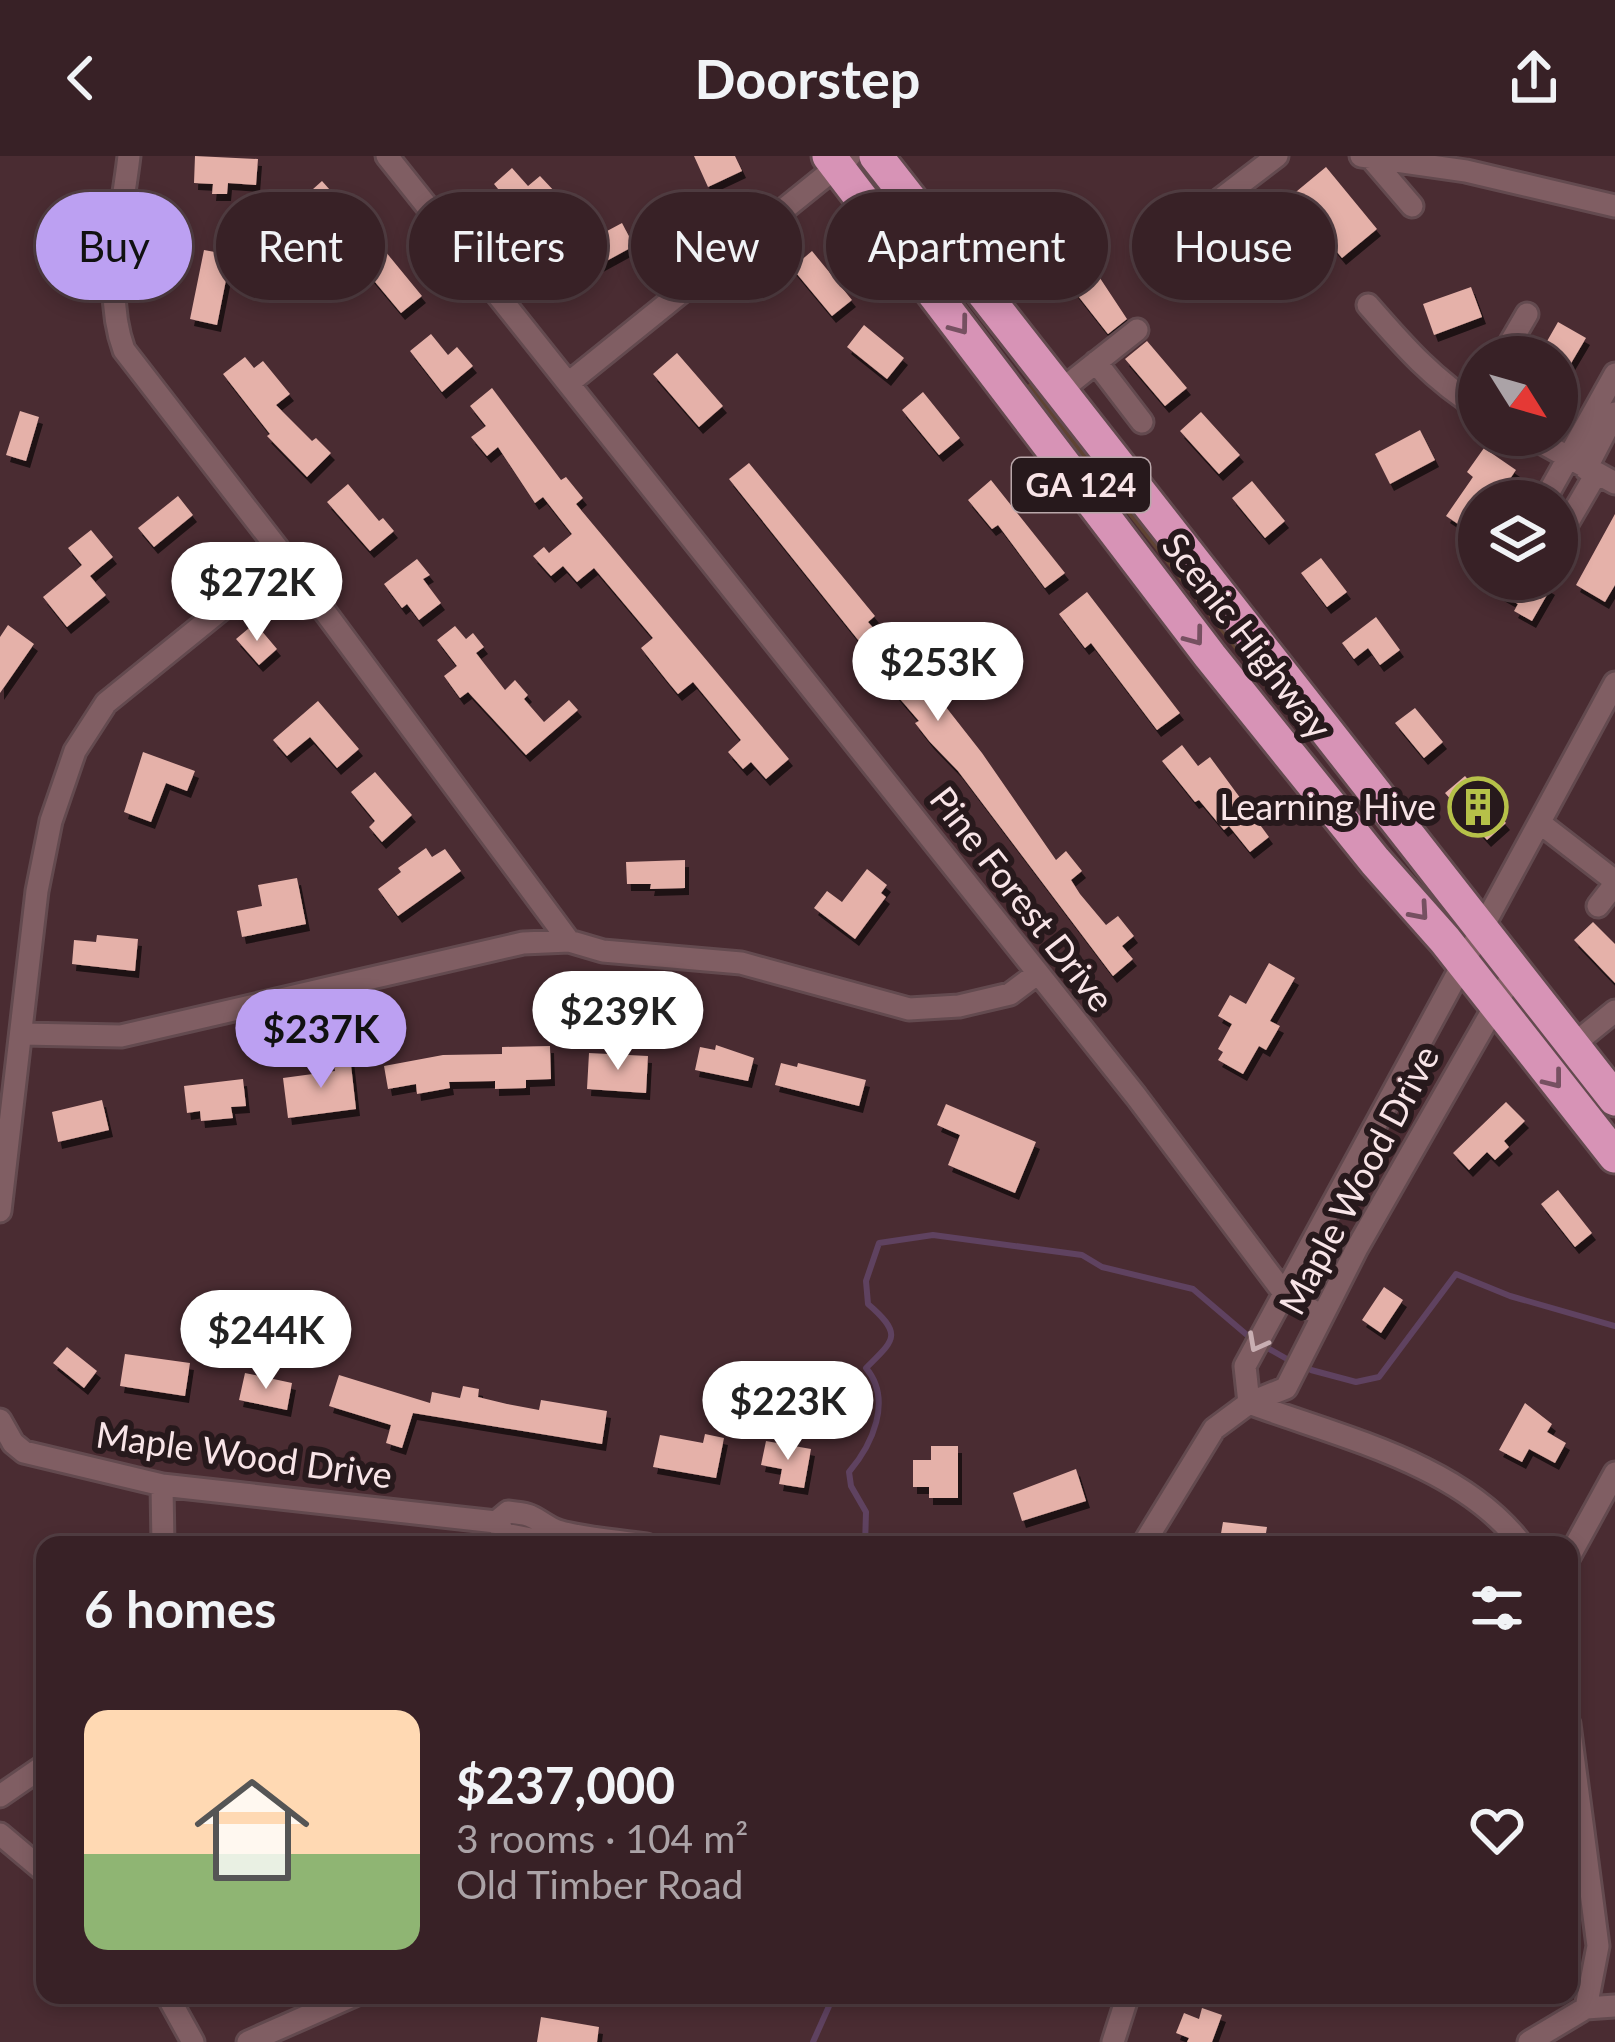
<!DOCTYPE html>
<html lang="en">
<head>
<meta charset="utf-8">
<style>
	:root { --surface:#382126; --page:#432e32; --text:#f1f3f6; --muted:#aba3a7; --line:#523e43; --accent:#bca0f2 }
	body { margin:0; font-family:Lato,sans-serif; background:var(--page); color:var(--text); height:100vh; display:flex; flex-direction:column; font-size:45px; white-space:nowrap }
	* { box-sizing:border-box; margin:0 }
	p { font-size:39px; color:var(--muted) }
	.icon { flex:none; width:66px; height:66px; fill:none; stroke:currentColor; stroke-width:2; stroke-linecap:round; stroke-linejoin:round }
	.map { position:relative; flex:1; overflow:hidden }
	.sheet { position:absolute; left:36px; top:1380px; width:1542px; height:468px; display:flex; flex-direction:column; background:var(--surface); border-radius:24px; box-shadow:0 6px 18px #0003,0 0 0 3px var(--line) }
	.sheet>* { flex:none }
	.top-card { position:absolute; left:36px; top:36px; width:1545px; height:108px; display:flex; gap:24px }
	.needle { width:78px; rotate:127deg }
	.fabs { position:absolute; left:1458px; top:180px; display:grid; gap:24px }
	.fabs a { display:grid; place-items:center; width:120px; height:120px; border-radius:50%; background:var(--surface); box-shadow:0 6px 18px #0003,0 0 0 3px var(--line); font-size:60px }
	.price { position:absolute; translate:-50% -102px; padding:0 27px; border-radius:42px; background:#fff; color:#222; font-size:39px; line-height:78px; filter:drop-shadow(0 3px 6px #0008) }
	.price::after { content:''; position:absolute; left:50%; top:72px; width:36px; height:27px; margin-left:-18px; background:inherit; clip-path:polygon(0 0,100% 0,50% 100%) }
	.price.current { background:var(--accent); color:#111 }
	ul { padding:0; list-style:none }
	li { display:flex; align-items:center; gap:36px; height:300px; padding:0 48px }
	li+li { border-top:3px solid var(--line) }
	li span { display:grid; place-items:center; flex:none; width:336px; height:240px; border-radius:24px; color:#555 }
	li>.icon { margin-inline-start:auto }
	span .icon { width:144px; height:144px; fill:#fffc; stroke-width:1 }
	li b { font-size:51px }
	h2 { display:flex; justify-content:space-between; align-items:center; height:144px; padding:0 48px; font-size:51px }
	.tag { padding:0 42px; border-radius:54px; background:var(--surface); box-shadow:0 6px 18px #0003,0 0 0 3px var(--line); font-size:42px; line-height:108px }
	.tag.current { background:var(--accent); color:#111 }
	header { display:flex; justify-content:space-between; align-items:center; height:156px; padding:0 48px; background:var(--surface); font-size:54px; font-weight:700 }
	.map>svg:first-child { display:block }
	.green { fill:#5f4333 }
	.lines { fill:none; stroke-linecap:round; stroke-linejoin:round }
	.stream { stroke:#5f4260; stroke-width:6 }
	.building { fill:#e5b1a9; filter:url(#shadow) }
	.minor-casing { stroke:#634a4f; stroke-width:27 }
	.highway-casing { stroke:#634a4f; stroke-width:39 }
	.minor { stroke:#805e63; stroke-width:21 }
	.highway { stroke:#d793b6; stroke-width:33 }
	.oneway { stroke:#765061 }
	.oneway2 { stroke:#c8aeb2 }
	.labels { text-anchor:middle; stroke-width:12; stroke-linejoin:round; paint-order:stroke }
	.shield { fill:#27191c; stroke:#b9a7aa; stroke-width:3 }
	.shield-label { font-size:33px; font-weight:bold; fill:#f8e4e7 }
	.street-label { font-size:36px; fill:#f8e4e7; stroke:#27191c }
	.poi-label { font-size:36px; fill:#f8e4e7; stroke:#27191c; text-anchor:end }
</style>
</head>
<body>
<header><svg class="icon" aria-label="back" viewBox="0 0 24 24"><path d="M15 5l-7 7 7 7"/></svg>Doorstep<svg class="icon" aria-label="share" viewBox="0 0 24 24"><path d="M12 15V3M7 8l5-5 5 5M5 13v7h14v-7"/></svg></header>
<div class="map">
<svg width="1615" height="1886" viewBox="0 0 1615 1886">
	<defs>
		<filter id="shadow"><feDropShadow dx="4" dy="7" stdDeviation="0" flood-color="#0009"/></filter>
	</defs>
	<rect width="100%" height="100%" fill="#4a2c32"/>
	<!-- green -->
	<path class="green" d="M 1036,223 L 1291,546 L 1282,553 L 1026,230 Z"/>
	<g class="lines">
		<!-- stream -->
		<path class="stream" d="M 1264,1190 L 1287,1203
			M 1311,1214 L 1356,1226 L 1379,1221 L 1456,1118 L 1510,1140 L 1615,1170
			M 865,1389 L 866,1356 L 851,1330 L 849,1316 C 872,1289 893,1244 866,1212 C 894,1184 904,1179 868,1148 L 866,1125 L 879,1087 L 933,1079 L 1082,1099 L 1102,1111 L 1193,1133 L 1247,1179
			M 813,1886 L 834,1839"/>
	</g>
	<!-- building -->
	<path class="building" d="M 195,0 L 258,3 L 256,29 L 228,27 L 227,38 L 212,38 L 213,28 L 194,27 Z
		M 694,0 L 735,0 L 742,15 L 708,31 Z
		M 1326,11 L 1377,73 L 1342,102 L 1291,40 Z
		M 512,12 L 528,30 L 540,20 L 556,37 L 524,65 L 494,28 Z
		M 322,25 L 354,61 L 335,77 L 303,42 Z
		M 1032,34 L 1074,88 L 1052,106 L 1010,52 Z
		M 1266,53 L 1317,114 L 1288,139 L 1236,78 Z
		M 622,67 L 634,90 L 579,120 L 566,97 Z
		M 376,84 L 422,140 L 401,157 L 355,102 Z
		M 204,94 L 231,99 L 217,169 L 190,163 Z
		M 812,95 L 852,144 L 832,160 L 792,112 Z
		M 1094,113 L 1127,163 L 1108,178 L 1071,131 Z
		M 1471,131 L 1482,161 L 1434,179 L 1423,148 Z
		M 1558,166 L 1586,182 L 1557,231 L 1557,201 L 1538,201 Z
		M 864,169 L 904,202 L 887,223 L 847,191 Z
		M 431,178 L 448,199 L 457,191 L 473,210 L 442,236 L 410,195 Z
		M 1147,185 L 1187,232 L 1165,250 L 1125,203 Z
		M 677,197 L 723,250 L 699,271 L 653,218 Z
		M 245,201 L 254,212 L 263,205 L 290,238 L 276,249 L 312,285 L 316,282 L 331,297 L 307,321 L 267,280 L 270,278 L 223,218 Z
		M 492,232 L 561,324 L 566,321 L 583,342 L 576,348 L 789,603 L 766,623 L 751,606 L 743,613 L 728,596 L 741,584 L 693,526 L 678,538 L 668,526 L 641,492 L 653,482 L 594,412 L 577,426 L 563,410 L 551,420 L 533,400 L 544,391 L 549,397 L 572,378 L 543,341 L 535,347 L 498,291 L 487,300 L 471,281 L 486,270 L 470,250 Z
		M 923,236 L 960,282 L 939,299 L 902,254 Z
		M 20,255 L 39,261 L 26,305 L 6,299 Z
		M 1201,256 L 1240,299 L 1219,318 L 1180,275 Z
		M 1420,274 L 1435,304 L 1390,328 L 1375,298 Z
		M 1484,292 L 1516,314 L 1495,345 L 1479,345 L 1479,382 L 1446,360 L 1473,321 L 1467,316 Z
		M 749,307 L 875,460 L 868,466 L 900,502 L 907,496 L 920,511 L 912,518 L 939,549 L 942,546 L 982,597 L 1056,704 L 1066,695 L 1082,715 L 1071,724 L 1080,738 L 1106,769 L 1118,760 L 1134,780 L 1122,790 L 1133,803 L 1113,820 L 958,615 L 930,586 L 915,567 L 919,565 L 862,499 L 867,495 L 729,323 Z
		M 991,324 L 1065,417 L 1045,432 L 998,369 L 992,373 L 968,344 Z
		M 1252,325 L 1285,365 L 1265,382 L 1232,342 Z
		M 348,328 L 379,365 L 383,362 L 394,375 L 370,395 L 327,346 Z
		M 178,340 L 193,359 L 154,391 L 138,372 Z
		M 1615,358 L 1615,429 L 1605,446 L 1576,429 Z
		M 91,374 L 113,401 L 90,420 L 106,439 L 67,471 L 43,441 L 82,409 L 68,392 Z
		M 1321,402 L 1347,436 L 1327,451 L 1301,417 Z
		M 417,403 L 430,419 L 423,423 L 441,447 L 419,464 L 407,448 L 402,452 L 384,428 Z
		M 1473,423 L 1536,423 L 1551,432 L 1532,465 L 1514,455 L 1518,448 Z
		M 1087,436 L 1180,557 L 1157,574 L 1091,487 L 1085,492 L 1059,458 Z
		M 1376,461 L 1400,494 L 1380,509 L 1368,492 L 1354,503 L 1342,487 Z
		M 255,467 L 277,493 L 259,509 L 236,483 Z
		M 8,469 L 34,488 L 0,537 L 0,481 Z
		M 455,470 L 466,483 L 473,477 L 484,491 L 476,497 L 505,534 L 515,524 L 528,539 L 524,543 L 544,566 L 569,544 L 578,554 L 526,599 L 468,536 L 460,542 L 444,520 L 457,510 L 437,484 Z
		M 318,545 L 359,593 L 337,612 L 310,581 L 287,600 L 273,584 Z
		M 1415,552 L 1443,586 L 1424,602 L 1395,567 Z
		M 1182,589 L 1198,610 L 1210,601 L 1269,681 L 1250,696 L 1229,670 L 1224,674 L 1199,644 L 1195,646 L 1162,605 Z
		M 143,596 L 195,615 L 187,635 L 166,627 L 151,666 L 124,656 Z
		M 375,616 L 412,659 L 382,686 L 369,671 L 375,665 L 351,636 Z
		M 1465,620 L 1506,667 L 1487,684 L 1445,637 Z
		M 426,692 L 432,701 L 445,693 L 461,715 L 398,760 L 378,733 L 401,716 L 398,712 Z
		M 685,704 L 685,732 L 650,733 L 651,728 L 627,728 L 626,706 Z
		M 867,713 L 887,729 L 881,737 L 886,741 L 855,783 L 814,752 L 827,735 L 842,746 Z
		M 297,722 L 306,768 L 242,781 L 237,755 L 262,750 L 258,729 Z
		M 1593,766 L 1615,788 L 1615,827 L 1574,784 Z
		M 97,779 L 138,783 L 135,815 L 72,808 L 74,784 L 96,786 Z
		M 1269,807 L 1295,822 L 1270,865 L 1280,870 L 1266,894 L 1259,890 L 1243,918 L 1218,904 L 1223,896 L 1218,893 L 1232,868 L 1218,860 L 1230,839 L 1246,848 Z
		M 716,889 L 754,902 L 748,925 L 695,914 L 700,891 L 715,894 Z
		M 550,890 L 551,923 L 526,924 L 526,932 L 495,933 L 495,925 L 449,926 L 450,932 L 417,938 L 416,928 L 388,933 L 384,910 L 443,899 L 502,898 L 502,891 Z
		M 589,897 L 648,900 L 646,937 L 587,933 Z
		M 350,900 L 356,953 L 288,962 L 283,922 L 335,915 L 333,902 Z
		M 781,907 L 797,911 L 798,907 L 866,924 L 859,950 L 775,929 Z
		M 243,923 L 246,950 L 231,951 L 233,962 L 201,965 L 200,955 L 187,957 L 184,930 Z
		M 102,944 L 109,974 L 58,986 L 52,956 Z
		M 1506,946 L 1525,965 L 1504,985 L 1509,991 L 1495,1004 L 1487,996 L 1469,1014 L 1453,997 Z
		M 946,948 L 1036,986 L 1015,1037 L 948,1009 L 960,979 L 937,969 Z
		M 1558,1034 L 1592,1077 L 1575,1091 L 1541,1048 Z
		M 1384,1131 L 1403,1144 L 1381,1177 L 1362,1164 Z
		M 67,1191 L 97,1215 L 84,1232 L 53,1207 Z
		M 125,1198 L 190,1207 L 185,1240 L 120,1230 Z
		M 245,1217 L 292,1227 L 287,1254 L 239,1244 Z
		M 339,1219 L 430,1247 L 432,1236 L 460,1242 L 463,1230 L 479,1233 L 478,1241 L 507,1248 L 539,1254 L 541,1244 L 607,1255 L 602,1288 L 413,1257 L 402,1292 L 386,1287 L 391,1269 L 329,1250 Z
		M 1525,1247 L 1552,1268 L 1547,1276 L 1566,1287 L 1555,1307 L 1529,1293 L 1522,1306 L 1499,1294 Z
		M 705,1278 L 724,1282 L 716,1322 L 653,1311 L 660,1279 L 703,1287 Z
		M 766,1285 L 811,1293 L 804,1332 L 779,1328 L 782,1313 L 761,1309 Z
		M 931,1290 L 958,1290 L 958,1342 L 929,1342 L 929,1331 L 913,1331 L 913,1304 L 931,1304 Z
		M 1076,1313 L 1086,1345 L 1022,1365 L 1013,1337 Z
		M 1223,1366 L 1267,1371 L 1264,1389 L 1219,1389 Z
		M 1202,1852 L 1222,1859 L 1212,1886 L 1187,1886 L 1189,1882 L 1176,1877 L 1184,1857 L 1199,1863 Z
		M 541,1861 L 599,1871 L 597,1886 L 537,1886 Z"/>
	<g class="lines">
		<!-- minor casing -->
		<g class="minor-casing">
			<path id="minor" d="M 129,0 C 122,62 102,134 124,194 L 285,402 L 569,785
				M 387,0 L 1136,940 L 1284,1137 L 1321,1160
				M 1361,0 L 1466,15 L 1615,50
				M 1370,1 L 1412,50
				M 1218,45 L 1277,0
				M 1368,149 C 1402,188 1434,225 1479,252
				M 1502,201 L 1527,158
				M 1096,206 L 1142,266
				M 570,226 L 850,0
				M 1060,235 L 1137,174
				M 1528,279 L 1615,327
				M 1586,313 L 1615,257
				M 1544,345 L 1615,218
				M 1557,385 L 1596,318
				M 1540,667 L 1615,725
				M 1598,750 L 1615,728
				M 22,878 L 121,880 L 523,787 L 569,785 L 603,795 L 741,807 L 909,853 L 959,850 L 1010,838 L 1038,817
				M 1573,889 L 1615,855
				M 0,1055 L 37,735 L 51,665 L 75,595 L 106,547 L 285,402
				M 1249,1247 L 1245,1210 L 1615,527
				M 1249,1247 C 1340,1281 1462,1308 1522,1389
				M 0,1264 L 13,1287 L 24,1296 L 162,1329 L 496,1366 L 508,1356 C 535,1359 530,1360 551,1372 C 566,1381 627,1386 647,1389
				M 162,1329 L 163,1389
				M 496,1366 L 505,1378 L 536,1384 L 552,1373
				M 1143,1389 L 1214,1273 L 1249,1247 L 1286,1232 L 1357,1092 L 1515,815
				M 1569,1401 L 1615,1317
				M 1569,1568 L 1598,1790 L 1586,1852
				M 0,1640 L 45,1609
				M 0,1678 L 45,1716
				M 167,1839 L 193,1886
				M 248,1886 L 355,1839
				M 1113,1886 L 1128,1839
				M 1529,1886 L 1586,1852 L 1615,1850"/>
		</g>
		<!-- highway casing -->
		<g class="highway-casing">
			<path id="highway" d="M 829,0 L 1210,500 L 1375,705 L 1445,784 L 1615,1000
				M 876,0 L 1615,943"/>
		</g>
		<!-- minor -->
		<use href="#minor" class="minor"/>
		<!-- highway -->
		<use href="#highway" class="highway"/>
	</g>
	<!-- one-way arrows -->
	<defs><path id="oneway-chevron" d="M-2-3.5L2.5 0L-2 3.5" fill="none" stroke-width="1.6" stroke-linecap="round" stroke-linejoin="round" transform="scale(3)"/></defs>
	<g class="oneway">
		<use href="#oneway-chevron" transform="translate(960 170) rotate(53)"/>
		<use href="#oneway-chevron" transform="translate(1195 481) rotate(53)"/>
		<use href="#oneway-chevron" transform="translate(1420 756) rotate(49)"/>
		<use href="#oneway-chevron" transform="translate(1554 924) rotate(52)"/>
	</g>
	<use class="oneway2" href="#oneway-chevron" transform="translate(1257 1187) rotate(118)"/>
	<!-- icons -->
	<defs>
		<g id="building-ring" transform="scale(3)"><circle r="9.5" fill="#27191c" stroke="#b6c149" stroke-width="1.5"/><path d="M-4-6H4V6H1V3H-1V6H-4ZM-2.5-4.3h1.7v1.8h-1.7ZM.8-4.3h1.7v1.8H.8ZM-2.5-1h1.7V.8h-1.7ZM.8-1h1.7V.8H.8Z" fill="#b6c149"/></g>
	</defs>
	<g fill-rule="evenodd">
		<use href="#building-ring" x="1478" y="651"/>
	</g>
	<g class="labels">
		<!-- shield labels -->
		<rect class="shield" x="1012" y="302" width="138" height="54" rx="9"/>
		<g class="shield-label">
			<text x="1081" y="341">GA 124</text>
		</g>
		<!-- street labels -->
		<g class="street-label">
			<text transform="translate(1247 480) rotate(52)" y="13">Scenic Highway</text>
			<text transform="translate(1022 743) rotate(52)" y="13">Pine Forest Drive</text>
			<text transform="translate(1359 1024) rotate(-62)" y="13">Maple Wood Drive</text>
			<text transform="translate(244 1299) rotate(8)" y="13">Maple Wood Drive</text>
		</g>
		<!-- poi labels -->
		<g class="poi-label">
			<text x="1436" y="664">Learning Hive</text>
		</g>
	</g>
</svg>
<div class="fabs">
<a><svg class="needle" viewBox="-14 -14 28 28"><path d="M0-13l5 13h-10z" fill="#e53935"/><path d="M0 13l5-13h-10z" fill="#aba3a7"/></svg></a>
<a><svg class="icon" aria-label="layers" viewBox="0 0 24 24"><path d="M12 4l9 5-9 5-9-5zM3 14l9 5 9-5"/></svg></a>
</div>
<b class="price" style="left:257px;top:488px">$272K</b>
<b class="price" style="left:938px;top:568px">$253K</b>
<b class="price" style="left:618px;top:917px">$239K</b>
<b class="price current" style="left:321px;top:935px">$237K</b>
<b class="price" style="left:266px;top:1236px">$244K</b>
<b class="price" style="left:788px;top:1307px">$223K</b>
<div class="top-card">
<a class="tag current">Buy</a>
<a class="tag">Rent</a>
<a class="tag">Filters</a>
<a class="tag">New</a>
<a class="tag">Apartment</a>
<a class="tag">House</a>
</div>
<section class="sheet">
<h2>6 homes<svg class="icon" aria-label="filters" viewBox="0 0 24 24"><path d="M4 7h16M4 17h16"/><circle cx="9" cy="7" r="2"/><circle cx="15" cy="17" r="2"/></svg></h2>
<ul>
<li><span style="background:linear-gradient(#ffd9b3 60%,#8fb573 0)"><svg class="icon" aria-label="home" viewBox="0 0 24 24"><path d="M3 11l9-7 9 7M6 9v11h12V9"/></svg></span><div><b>$237,000</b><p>3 rooms · 104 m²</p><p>Old Timber Road</p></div><svg class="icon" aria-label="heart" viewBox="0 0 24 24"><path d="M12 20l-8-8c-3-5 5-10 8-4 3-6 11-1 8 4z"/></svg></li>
</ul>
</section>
</div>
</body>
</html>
